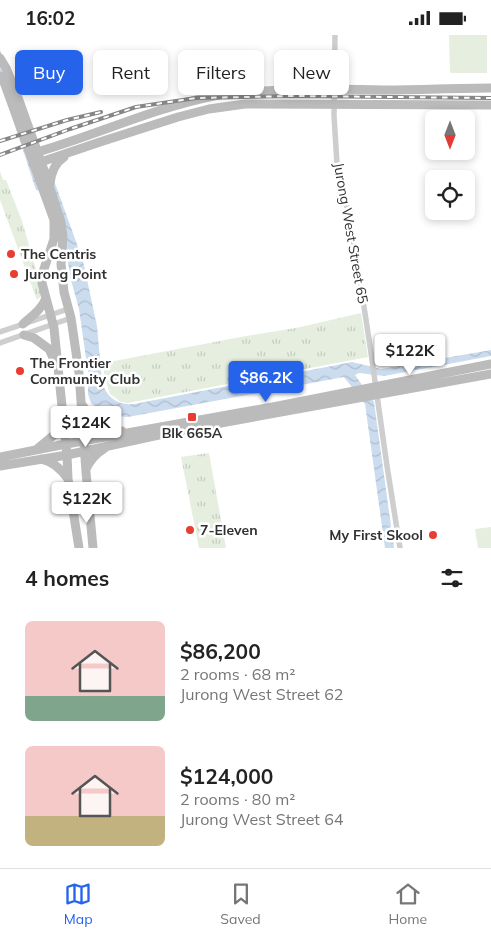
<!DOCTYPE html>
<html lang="en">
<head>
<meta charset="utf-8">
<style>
	:root { --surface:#fff; --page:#f2f2f2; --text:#222; --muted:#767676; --line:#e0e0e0; --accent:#2563eb }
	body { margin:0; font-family:Mulish,sans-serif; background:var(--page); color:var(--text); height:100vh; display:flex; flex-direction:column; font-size:19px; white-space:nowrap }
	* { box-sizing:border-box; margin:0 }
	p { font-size:16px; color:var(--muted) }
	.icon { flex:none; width:28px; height:28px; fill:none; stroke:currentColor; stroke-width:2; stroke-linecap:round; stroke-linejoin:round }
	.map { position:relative; height:513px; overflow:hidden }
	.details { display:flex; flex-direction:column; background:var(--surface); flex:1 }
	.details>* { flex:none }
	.top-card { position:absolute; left:15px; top:15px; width:461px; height:45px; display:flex; gap:10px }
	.needle { width:32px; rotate:180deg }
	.fabs { position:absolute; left:425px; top:75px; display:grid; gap:10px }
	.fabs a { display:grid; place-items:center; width:50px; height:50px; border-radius:8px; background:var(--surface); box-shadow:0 2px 8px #0003; font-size:25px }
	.price { position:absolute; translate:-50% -42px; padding:0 11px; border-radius:5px; background:#fff; color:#222; font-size:16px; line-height:32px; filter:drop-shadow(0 1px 2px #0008) }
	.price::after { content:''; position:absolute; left:50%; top:30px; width:15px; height:11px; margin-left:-8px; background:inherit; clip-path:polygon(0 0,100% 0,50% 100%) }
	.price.selected { background:var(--accent); color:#fff }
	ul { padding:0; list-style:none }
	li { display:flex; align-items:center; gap:15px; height:125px; padding:0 25px }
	li span { display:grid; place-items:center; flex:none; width:140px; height:100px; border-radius:8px; color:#555 }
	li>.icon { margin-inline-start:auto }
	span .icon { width:60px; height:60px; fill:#fffc; stroke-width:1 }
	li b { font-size:21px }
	h2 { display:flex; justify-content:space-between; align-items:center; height:60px; padding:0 25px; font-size:21px }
	.pill { padding:0 18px; border-radius:8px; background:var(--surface); box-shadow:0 2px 8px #0003; font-size:18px; line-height:45px }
	.pill.selected { background:var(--accent); color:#fff }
	.status { display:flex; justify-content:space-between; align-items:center; height:35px; padding:0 25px; background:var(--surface); direction:ltr }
	.status svg { height:14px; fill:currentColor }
	.tabs { display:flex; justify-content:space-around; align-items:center; height:70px; border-top:1px solid var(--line); background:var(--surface); font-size:14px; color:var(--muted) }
	.tabs a { display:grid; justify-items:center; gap:2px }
	.tabs .selected { color:var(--accent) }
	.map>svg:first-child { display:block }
	.grass { fill:url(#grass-tufts) }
	.pitch { fill:#e5eedf }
	.water { fill:url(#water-waves) }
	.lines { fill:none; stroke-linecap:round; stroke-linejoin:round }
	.street { stroke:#cecece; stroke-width:5.5 }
	.secondary { stroke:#bbb; stroke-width:9 }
	.rail-casing { stroke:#868686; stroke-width:4 }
	.rail { stroke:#fff; stroke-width:2; stroke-dasharray:5.5; stroke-linecap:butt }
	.poi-dot { fill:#e93c32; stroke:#fff; stroke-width:2 }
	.labels { text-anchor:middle; stroke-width:5; stroke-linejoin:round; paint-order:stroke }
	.street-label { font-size:14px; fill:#313131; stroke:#fff }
	.poi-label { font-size:14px; font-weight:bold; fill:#313131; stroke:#fff; text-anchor:start }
</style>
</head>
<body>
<div class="status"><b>16:02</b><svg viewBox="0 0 49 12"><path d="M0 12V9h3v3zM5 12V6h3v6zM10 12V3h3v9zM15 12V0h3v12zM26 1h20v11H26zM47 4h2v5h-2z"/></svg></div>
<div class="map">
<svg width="491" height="513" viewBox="0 0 491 513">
	<defs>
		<pattern id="grass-tufts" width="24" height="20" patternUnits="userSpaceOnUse" patternTransform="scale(1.25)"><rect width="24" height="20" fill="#e5eedf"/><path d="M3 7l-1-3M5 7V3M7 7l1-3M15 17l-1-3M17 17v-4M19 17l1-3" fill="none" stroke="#c5cdc0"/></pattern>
		<pattern id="water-waves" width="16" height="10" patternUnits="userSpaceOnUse" patternTransform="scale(1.25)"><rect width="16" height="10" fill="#cbdcee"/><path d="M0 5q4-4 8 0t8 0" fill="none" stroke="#afbdcd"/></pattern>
	</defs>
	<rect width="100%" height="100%" fill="#fff"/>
	<!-- grass -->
	<path class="grass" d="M 0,136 L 3,145 L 6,145 L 22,186 L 43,259 L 37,265 L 0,165 Z
		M 361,278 L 368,322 L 128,368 L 121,367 L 110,359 L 104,340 L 104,328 L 246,301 L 296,293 Z
		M 209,418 L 226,513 L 199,513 L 181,422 Z"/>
	<!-- pitch -->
	<path class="pitch" d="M 449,0 L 487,0 L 487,38 L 450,38 Z
		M 324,302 L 350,303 L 349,317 L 324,317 Z
		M 237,313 L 241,338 L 227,341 L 222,316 Z
		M 491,492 L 491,513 L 478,513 L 475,494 Z"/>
	<!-- water -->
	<path class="water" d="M 0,15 L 28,88 L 56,151 L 83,226 L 97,291 L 102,347 C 106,362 118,371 134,369 L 352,327 L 381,334 L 491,315 L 491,321 L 384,341 L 359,338 L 355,340 L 374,367 L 394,513 L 385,513 L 365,369 L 344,342 L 128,382 L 115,381 L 101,376 L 91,368 L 88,359 L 88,337 L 79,274 L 71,245 L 68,227 L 64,211 L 42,156 L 36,155 L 0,45 Z"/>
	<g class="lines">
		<!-- street -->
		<path class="street" d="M 335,0 L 334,81 L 337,129 L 347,172 L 359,239 L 370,311 L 387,431 L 400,513
			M 0,297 L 68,274
			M 0,308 L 71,283"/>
		<!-- secondary -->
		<path class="secondary" d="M 0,23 L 6,33 L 16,57 L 45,138 L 61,187 L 63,202 L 61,229 L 64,257 L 71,283 L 79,338 L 86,437 L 93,513
			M 0,41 L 4,47 L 54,185 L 54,204 L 43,237 L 42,248 L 54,293 L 67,420 L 68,444 L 79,513
			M 34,118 C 94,101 153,73 214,61 C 238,56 262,56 286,55 C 319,54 352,54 385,55 C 420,55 456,53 491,53
			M 35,129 L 100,107 L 178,82 L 209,74 L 245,69 L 491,70
			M 50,149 C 51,138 55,128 64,122
			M 23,289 C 32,281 42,274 46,263
			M 24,300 L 34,303 L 49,314 L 54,325
			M 83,371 C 91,388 104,395 122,396
			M 37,414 L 54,400 L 63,387
			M 0,422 L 66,409 L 278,371 L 491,329
			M 41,424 C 53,426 61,434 68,444
			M 0,431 L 67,420 L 177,396 L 491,339
			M 86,434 C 90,425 97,418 105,413"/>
		<!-- rail casing -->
		<g class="rail-casing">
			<path id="rail" d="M 0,106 L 67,85 L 101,77
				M 0,120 L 70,94 L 136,72 L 196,63 L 294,61 L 491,63"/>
		</g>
		<!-- rail -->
		<use href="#rail" class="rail"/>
	</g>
	<!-- markers -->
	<g class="poi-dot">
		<circle cx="11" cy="219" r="5"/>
		<circle cx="14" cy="239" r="5"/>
		<circle cx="20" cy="336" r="5"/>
		<rect x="187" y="377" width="10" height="10" rx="2.5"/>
		<circle cx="190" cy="495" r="5"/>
		<circle cx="433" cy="500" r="5"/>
	</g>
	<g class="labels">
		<!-- street labels -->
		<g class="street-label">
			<text transform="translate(351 198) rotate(80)" y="5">Jurong West Street 65</text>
		</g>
		<!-- poi labels -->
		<g class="poi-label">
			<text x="21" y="224">The Centris</text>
			<text x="24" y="244">Jurong Point</text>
			<text x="30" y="333">The Frontier<tspan x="30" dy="16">Community Club</tspan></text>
			<text x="192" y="403" text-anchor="middle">Blk 665A</text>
			<text x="200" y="500">7-Eleven</text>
			<text x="423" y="505" text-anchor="end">My First Skool</text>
		</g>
	</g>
</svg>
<div class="fabs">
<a><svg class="needle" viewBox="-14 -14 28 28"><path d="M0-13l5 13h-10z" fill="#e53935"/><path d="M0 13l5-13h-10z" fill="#767676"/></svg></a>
<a><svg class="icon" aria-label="locate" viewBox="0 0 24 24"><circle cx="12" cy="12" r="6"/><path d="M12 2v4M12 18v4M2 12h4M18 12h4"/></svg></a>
</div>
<b class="price" style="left:410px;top:341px">$122K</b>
<b class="price selected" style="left:266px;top:368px">$86.2K</b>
<b class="price" style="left:86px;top:413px">$124K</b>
<b class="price" style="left:87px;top:489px">$122K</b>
<div class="top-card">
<a class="pill selected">Buy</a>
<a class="pill">Rent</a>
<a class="pill">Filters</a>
<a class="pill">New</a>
</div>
</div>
<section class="details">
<h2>4 homes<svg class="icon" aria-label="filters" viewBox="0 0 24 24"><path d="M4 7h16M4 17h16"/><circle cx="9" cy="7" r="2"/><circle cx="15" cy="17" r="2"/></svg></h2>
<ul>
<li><span style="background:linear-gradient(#f6c9c9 75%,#7fa58c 0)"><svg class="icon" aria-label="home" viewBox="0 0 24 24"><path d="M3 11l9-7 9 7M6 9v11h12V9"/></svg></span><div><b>$86,200</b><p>2 rooms · 68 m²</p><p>Jurong West Street 62</p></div></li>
<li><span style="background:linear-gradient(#f6c9c9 70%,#c2b280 0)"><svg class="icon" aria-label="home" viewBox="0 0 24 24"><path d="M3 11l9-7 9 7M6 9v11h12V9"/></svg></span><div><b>$124,000</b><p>2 rooms · 80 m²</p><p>Jurong West Street 64</p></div></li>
</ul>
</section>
<nav class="tabs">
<a class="selected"><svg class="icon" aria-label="map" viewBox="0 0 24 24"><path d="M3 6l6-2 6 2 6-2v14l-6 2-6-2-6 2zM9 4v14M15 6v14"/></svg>Map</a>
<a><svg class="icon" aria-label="saved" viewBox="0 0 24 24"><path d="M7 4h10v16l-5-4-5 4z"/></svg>Saved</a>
<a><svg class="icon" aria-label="home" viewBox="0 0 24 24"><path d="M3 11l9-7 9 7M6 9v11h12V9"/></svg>Home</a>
</nav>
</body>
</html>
